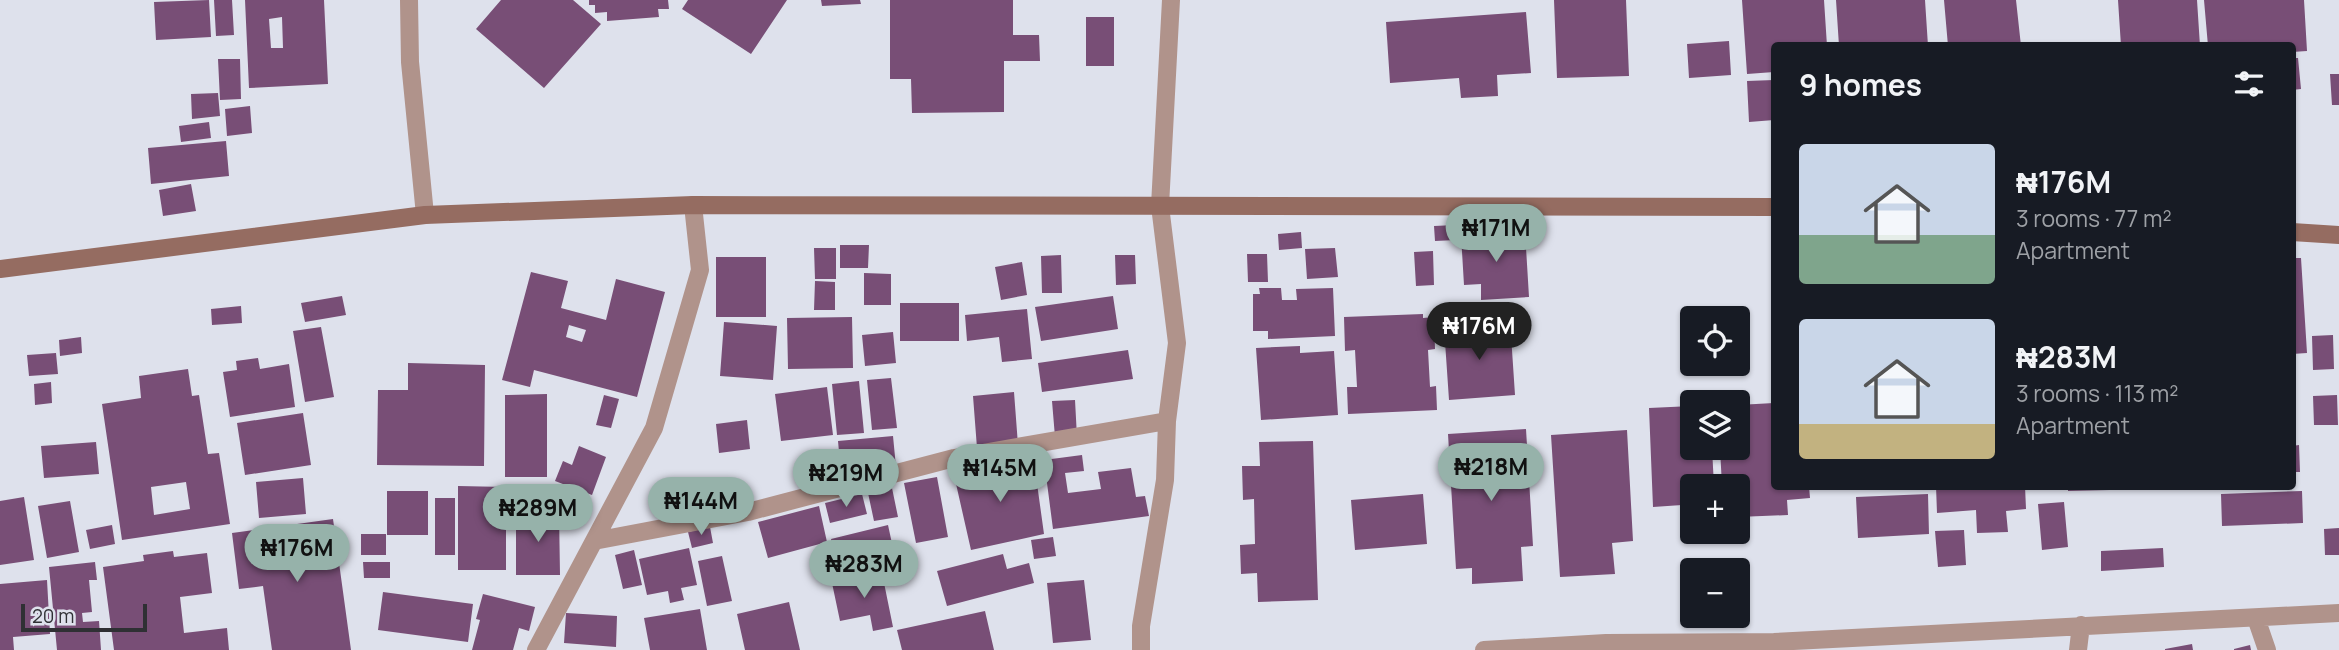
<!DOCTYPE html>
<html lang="en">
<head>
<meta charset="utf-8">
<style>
	:root { --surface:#171b24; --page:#242831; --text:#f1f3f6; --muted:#9ea1a6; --accent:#96b2aa }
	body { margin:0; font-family:Manrope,sans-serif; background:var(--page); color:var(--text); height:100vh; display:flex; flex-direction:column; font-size:26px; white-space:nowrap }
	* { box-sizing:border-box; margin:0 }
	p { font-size:23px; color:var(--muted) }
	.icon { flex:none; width:38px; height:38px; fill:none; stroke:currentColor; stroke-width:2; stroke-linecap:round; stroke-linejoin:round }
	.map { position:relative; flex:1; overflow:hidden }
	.panel { position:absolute; left:1771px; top:42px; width:525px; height:448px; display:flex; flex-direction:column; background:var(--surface); border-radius:7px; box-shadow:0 2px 5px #0004 }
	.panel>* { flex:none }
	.controls { position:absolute; left:1680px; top:306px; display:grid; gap:14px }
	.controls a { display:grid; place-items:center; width:70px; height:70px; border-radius:7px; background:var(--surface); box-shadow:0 2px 5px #0004; font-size:35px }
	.scale { position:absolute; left:21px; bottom:18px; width:126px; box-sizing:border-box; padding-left:7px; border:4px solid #2f3034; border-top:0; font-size:19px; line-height:24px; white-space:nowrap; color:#2f3034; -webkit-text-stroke:5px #dee1ec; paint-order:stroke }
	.price { position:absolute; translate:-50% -60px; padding:0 16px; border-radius:24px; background:var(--accent); color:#111; font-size:23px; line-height:46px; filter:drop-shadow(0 2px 4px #0008) }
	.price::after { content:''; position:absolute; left:50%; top:42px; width:21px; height:16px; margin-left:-10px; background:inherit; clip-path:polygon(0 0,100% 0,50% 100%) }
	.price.current { background:#222; color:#fff }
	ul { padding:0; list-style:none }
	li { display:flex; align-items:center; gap:21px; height:175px; padding:0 28px }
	li span { display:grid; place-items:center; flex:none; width:196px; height:140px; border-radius:7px; color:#555 }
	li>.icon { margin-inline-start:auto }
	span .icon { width:84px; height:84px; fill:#fffc; stroke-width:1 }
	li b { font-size:30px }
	h2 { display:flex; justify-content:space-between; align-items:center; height:84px; padding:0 28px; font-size:30px }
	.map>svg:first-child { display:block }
	.building { fill:#784e76; fill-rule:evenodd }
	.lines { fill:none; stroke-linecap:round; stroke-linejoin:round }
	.street { stroke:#b0938b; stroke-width:18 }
	.secondary { stroke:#956c61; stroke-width:18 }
</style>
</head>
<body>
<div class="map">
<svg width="2339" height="650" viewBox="0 0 2339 650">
	<rect width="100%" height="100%" fill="#dee1ec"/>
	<!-- building -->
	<path class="building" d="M 209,0 L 211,37 L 156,40 L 154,2 Z
		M 214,0 L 232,0 L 234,35 L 216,36 Z
		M 245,0 L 324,0 L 328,84 L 249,88 ZM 282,17 L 283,48 L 271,48 L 269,19 Z
		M 501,0 L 573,0 L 601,24 L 544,88 L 476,29 Z
		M 589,0 L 668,0 L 669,9 L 658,9 L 659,17 L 607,21 L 607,12 L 595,13 L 595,5 L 589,5 Z
		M 688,0 L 787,0 L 751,54 L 682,9 Z
		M 821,0 L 860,0 L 861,4 L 822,6 Z
		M 890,0 L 1013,0 L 1013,35 L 1039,35 L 1040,61 L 1004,61 L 1004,112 L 912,113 L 911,79 L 890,79 Z
		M 1554,0 L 1626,0 L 1629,76 L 1557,78 Z
		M 1742,0 L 1824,0 L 1827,46 L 1774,46 L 1774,72 L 1747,74 Z
		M 1836,0 L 1925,0 L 1928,46 L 1839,46 Z
		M 1944,0 L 2016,0 L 2021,46 L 1948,46 Z
		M 2118,0 L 2197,0 L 2200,46 L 2121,46 Z
		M 2204,0 L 2304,0 L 2307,51 L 2292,52 L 2292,46 L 2208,46 Z
		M 1526,12 L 1531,73 L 1497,75 L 1498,96 L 1461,98 L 1459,78 L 1390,83 L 1386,22 Z
		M 1086,17 L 1114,17 L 1114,66 L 1086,66 Z
		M 1729,41 L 1731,75 L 1689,78 L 1687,44 Z
		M 2292,58 L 2298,58 L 2301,89 L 2292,90 Z
		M 218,59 L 240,59 L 241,99 L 220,100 Z
		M 2330,74 L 2339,74 L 2339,105 L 2332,105 Z
		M 1774,80 L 1774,120 L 1749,122 L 1747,81 Z
		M 218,93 L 220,116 L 192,119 L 191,94 Z
		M 250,106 L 252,133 L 227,136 L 225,109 Z
		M 209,122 L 211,138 L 181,142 L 179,126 Z
		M 226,141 L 229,176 L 151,184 L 148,148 Z
		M 191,184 L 196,211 L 163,216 L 159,190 Z
		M 1456,225 L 1456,240 L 1435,241 L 1434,226 Z
		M 1525,231 L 1529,297 L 1481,300 L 1481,284 L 1464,285 L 1461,235 Z
		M 1301,232 L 1302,248 L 1279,250 L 1278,234 Z
		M 840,245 L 869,245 L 868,268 L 840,268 Z
		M 814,248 L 836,248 L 836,279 L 815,279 Z
		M 1335,248 L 1338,277 L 1307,279 L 1305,249 Z
		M 1433,251 L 1434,285 L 1416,286 L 1414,252 Z
		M 1247,254 L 1267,254 L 1268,282 L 1248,282 Z
		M 1061,255 L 1062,293 L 1042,293 L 1041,256 Z
		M 1115,255 L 1135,255 L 1136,284 L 1116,285 Z
		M 716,257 L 766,257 L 766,317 L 716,317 Z
		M 2292,258 L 2301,258 L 2307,353 L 2292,354 Z
		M 1022,262 L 1027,295 L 1001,300 L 995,267 Z
		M 531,272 L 568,281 L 561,308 L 606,320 L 616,279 L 665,292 L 637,397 L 534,370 L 530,387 L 502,380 ZM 569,325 L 586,330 L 582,342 L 566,337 Z
		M 864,273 L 891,274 L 891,305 L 864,305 Z
		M 815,281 L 835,282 L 835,310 L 814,310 Z
		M 1259,288 L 1281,288 L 1282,300 L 1297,300 L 1296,289 L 1333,288 L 1335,336 L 1268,339 L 1268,331 L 1253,331 L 1253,294 L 1260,294 Z
		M 342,296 L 346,315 L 305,322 L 301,303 Z
		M 1113,296 L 1118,329 L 1041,341 L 1035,307 Z
		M 900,303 L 959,303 L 959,341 L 900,341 Z
		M 241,306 L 242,323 L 212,325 L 211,309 Z
		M 1027,309 L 1032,359 L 1002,362 L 999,337 L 967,341 L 965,315 Z
		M 1423,314 L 1423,318 L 1434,317 L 1435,349 L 1428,350 L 1430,387 L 1436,386 L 1437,410 L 1348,414 L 1347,387 L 1357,387 L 1355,350 L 1345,351 L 1344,317 Z
		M 852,317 L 853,368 L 788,369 L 787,318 Z
		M 724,322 L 777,326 L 773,380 L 720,376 Z
		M 1497,323 L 1498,335 L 1511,335 L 1515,395 L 1449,400 L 1444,327 Z
		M 321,327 L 334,397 L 305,402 L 293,331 Z
		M 893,332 L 896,363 L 865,366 L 862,335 Z
		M 2333,335 L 2334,369 L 2313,370 L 2312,336 Z
		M 81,337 L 82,353 L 60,356 L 59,340 Z
		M 1300,346 L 1300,353 L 1334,351 L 1338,415 L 1261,420 L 1256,348 Z
		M 1128,350 L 1133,379 L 1042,392 L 1038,363 Z
		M 56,353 L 58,374 L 29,376 L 27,355 Z
		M 258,358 L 260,369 L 289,364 L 295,407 L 230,417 L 223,372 L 237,370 L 236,361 Z
		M 408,363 L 485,365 L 484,466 L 377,465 L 378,390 L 408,390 Z
		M 188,369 L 192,396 L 199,395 L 208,454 L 219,453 L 230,524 L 122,540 L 102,404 L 141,398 L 139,376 ZM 186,482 L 190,509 L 154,515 L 151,487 Z
		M 891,378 L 897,428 L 872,430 L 867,380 Z
		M 859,381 L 864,433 L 837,435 L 832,384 Z
		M 51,382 L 52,403 L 35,405 L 34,384 Z
		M 827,387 L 833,435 L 781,441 L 775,394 Z
		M 1014,392 L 1018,445 L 977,448 L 973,396 Z
		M 547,394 L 547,477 L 505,477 L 505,395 Z
		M 604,395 L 619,399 L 611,428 L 596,425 Z
		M 2337,395 L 2338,425 L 2314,425 L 2313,396 Z
		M 1075,400 L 1077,437 L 1055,437 L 1052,401 Z
		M 1774,403 L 1774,486 L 1809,486 L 1810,498 L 1787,500 L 1788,515 L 1738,517 L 1738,486 L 1722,486 L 1720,448 L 1738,448 L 1738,405 Z
		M 1692,406 L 1692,448 L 1712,448 L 1714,486 L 1692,486 L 1692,519 L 1683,519 L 1682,505 L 1653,507 L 1649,408 Z
		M 303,413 L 311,465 L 245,475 L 237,423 Z
		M 747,420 L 750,449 L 719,453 L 716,424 Z
		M 1526,429 L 1533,546 L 1521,547 L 1523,581 L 1472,584 L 1472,568 L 1456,569 L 1448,434 Z
		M 1627,430 L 1633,541 L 1612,543 L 1615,574 L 1560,577 L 1551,435 Z
		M 893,436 L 896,467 L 841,473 L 838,441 Z
		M 1313,441 L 1318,600 L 1258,602 L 1257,573 L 1241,574 L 1240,545 L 1255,544 L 1254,499 L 1243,500 L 1242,466 L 1260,466 L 1259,442 Z
		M 96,442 L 99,474 L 44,478 L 41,446 Z
		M 2299,445 L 2300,472 L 2292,472 L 2292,446 Z
		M 579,446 L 606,457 L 592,495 L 555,481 L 563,461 L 572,465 Z
		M 1082,455 L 1084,471 L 1065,473 L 1068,493 L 1101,489 L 1098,472 L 1131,468 L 1136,497 L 1145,496 L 1149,516 L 1053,529 L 1044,460 Z
		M 1028,459 L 1030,470 L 1035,469 L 1044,534 L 971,550 L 954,475 Z
		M 937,477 L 948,537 L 916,543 L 904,483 Z
		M 303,478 L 306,514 L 259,518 L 256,482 Z
		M 458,486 L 506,487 L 506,570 L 458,570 Z
		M 1936,486 L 2025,486 L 2026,509 L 2006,511 L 2008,532 L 1977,533 L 1976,510 L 1937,513 Z
		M 2068,486 L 2151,486 L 2151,489 L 2068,491 Z
		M 892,488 L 898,517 L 874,521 L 868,493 Z
		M 387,491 L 428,491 L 428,535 L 387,535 Z
		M 2302,491 L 2303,523 L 2222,526 L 2221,494 Z
		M 862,494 L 867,514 L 830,523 L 825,503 Z
		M 1423,494 L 1427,544 L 1355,550 L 1351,500 Z
		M 1928,494 L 1929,534 L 1858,538 L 1856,497 Z
		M 24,497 L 34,560 L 0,565 L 0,501 Z
		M 435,498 L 455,498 L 455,555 L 435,555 Z
		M 70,501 L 79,552 L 47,558 L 38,506 Z
		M 2064,502 L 2068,547 L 2042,550 L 2038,504 Z
		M 819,506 L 827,542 L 768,558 L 758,522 Z
		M 516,512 L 559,512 L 560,575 L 516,575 Z
		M 333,519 L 351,650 L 272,650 L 263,586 L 239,589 L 232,533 Z
		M 112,525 L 115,544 L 90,549 L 86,530 Z
		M 888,525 L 896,562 L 840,575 L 831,539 Z
		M 710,527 L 713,543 L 692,548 L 688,532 Z
		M 2339,528 L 2339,555 L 2325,555 L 2324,529 Z
		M 1964,530 L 1966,565 L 1938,567 L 1935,531 Z
		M 361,534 L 386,534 L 386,555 L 361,555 Z
		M 1053,537 L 1056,556 L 1034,559 L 1031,540 Z
		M 689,548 L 697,585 L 681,588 L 684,600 L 670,603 L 668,591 L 647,595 L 639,559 Z
		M 2163,548 L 2164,567 L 2101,571 L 2101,551 Z
		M 634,550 L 642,585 L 623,589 L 615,555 Z
		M 173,551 L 174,557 L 207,553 L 212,593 L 180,597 L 184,633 L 227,628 L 229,650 L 114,650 L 103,567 L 144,561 L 143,555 Z
		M 1003,554 L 1007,569 L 1029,563 L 1034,583 L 947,606 L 937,571 Z
		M 722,556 L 732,601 L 707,606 L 698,561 Z
		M 95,562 L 97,580 L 89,580 L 92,612 L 82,613 L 83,622 L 99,621 L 101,650 L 57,650 L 49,567 Z
		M 363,562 L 390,562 L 390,578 L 364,578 Z
		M 882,573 L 893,627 L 873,631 L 870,615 L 840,621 L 832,583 Z
		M 47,580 L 50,634 L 13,637 L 14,650 L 0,650 L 0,584 Z
		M 1084,580 L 1091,640 L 1053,643 L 1047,583 Z
		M 383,592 L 473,604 L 468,642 L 378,630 Z
		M 483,594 L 535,607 L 529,631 L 519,628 L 513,650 L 472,650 L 480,620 L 476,619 Z
		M 789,602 L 800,650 L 745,650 L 737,614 Z
		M 700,609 L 707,650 L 650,650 L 644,618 Z
		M 985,611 L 994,650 L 902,650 L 897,630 Z
		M 566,613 L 617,616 L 616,647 L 564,643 Z
		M 2192,644 L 2193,650 L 2165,650 L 2165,649 Z
		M 2250,645 L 2251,650 L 2234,650 L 2234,649 Z"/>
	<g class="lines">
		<!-- street -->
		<path class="street" d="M 409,0 L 410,62 L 425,215
			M 594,541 L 748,512 L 954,458 L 1167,421
			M 2256,618 L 2267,650
			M 536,650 L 654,428 L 700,270 L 693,205
			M 1141,650 L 1141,626 L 1165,480 L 1167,421 L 1177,343 L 1160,206 L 1171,0
			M 1484,650 L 1606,643 L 1774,642 L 2339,613
			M 2078,650 L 2081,625"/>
		<!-- secondary -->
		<path class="secondary" d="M 2292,232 L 2339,235
			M 0,269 L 425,215 L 693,205 L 1774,207"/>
	</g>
</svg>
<div class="controls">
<a><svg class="icon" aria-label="locate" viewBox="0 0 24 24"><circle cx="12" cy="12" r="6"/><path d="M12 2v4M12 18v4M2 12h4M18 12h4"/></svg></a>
<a><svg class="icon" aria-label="layers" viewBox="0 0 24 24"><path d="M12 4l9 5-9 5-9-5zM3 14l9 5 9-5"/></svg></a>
<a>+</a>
<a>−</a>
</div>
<div class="scale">20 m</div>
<b class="price" style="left:1496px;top:264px">₦171M</b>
<b class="price current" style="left:1479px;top:362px">₦176M</b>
<b class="price" style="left:1491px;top:503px">₦218M</b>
<b class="price" style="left:1000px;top:504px">₦145M</b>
<b class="price" style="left:846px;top:509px">₦219M</b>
<b class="price" style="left:701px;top:537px">₦144M</b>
<b class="price" style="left:538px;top:544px">₦289M</b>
<b class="price" style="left:297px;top:584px">₦176M</b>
<b class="price" style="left:864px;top:600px">₦283M</b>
<section class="panel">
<h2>9 homes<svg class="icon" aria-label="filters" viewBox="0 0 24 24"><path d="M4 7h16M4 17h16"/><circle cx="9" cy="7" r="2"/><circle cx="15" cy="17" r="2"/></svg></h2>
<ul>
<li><span style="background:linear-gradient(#c9d6e8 65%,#7fa58c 0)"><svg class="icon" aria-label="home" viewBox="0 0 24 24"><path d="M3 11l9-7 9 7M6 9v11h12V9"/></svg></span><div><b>₦176M</b><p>3 rooms · 77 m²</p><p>Apartment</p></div></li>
<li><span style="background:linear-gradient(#c9d6e8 75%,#c2b280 0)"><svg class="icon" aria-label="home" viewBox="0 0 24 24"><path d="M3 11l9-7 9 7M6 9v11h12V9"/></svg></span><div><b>₦283M</b><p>3 rooms · 113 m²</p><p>Apartment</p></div></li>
</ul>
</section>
</div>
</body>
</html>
